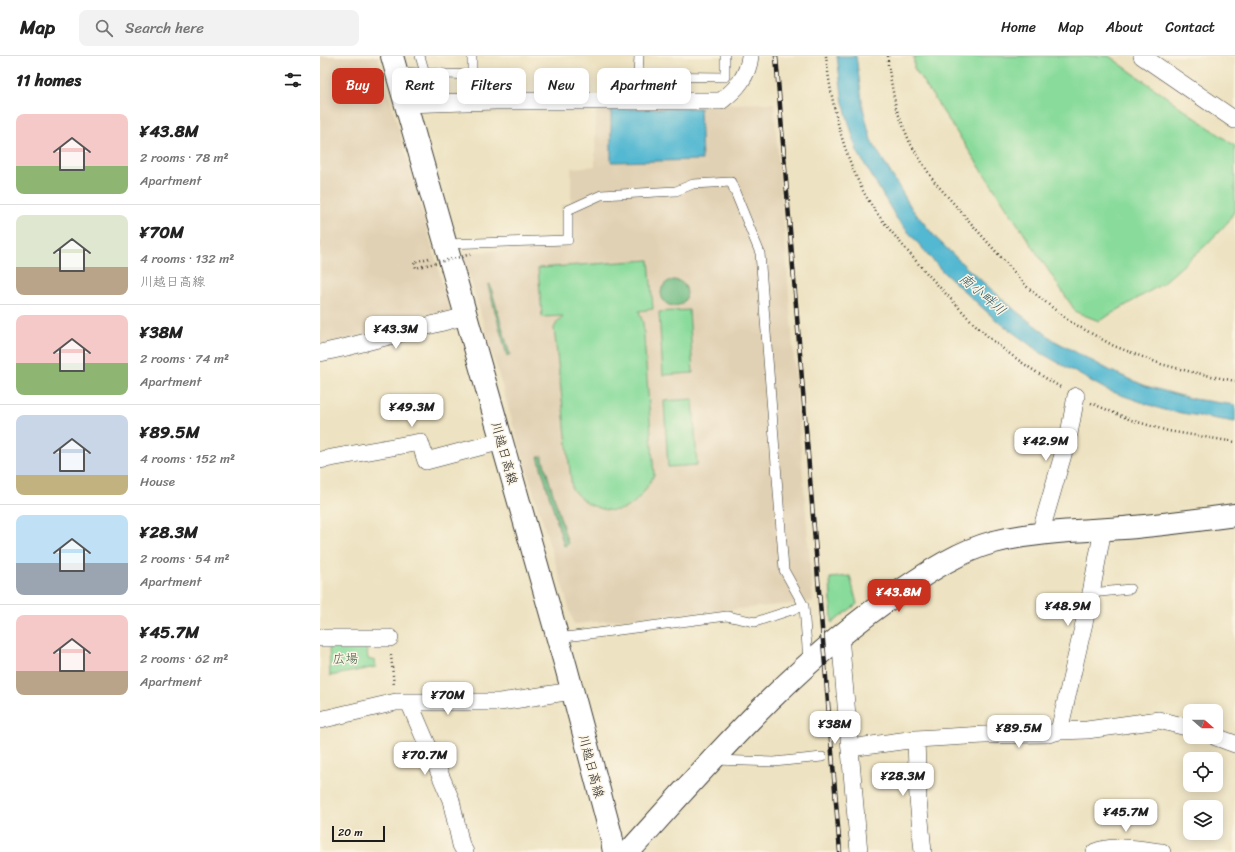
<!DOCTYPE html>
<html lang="en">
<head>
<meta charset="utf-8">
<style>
	:root { --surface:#fff; --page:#f2f2f2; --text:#222; --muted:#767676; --line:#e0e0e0; --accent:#c8321e }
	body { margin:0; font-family:Sriracha,"Klee One",sans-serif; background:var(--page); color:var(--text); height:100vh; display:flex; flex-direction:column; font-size:15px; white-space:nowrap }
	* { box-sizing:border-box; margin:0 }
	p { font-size:13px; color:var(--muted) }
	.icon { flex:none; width:22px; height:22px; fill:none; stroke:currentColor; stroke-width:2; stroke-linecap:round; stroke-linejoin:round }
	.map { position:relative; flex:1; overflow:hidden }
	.panel { display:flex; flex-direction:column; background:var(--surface); width:320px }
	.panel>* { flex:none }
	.guide { position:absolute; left:12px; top:12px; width:380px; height:36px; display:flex; gap:8px }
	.needle { width:26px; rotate:110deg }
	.fabs { position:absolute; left:863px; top:648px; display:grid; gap:8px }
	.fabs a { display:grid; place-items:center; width:40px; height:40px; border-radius:8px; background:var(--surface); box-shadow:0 2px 10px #0003; font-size:20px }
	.scale { position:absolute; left:12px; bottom:10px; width:53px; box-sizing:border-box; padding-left:4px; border:2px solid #1c1c1c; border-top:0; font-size:11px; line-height:14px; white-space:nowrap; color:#1c1c1c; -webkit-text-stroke:3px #fcf5e5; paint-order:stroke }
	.price { position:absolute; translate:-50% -34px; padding:0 9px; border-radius:8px; background:#fff; color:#222; font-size:13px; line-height:26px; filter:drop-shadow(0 1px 2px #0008) }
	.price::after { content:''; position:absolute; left:50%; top:24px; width:12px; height:9px; margin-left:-6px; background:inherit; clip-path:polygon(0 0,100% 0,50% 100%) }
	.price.active { background:var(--accent); color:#fff }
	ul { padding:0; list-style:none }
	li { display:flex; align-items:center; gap:12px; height:100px; padding:0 16px }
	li+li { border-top:1px solid var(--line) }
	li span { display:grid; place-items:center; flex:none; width:112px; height:80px; border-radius:8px; color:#555 }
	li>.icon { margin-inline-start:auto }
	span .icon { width:48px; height:48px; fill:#fffc; stroke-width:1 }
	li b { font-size:17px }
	h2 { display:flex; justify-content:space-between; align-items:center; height:48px; padding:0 16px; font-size:17px }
	.pill { padding:0 14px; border-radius:8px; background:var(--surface); box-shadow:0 2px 10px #0003; font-size:14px; line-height:36px }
	.pill.active { background:var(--accent); color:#fff }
	header { display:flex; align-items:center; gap:24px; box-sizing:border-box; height:56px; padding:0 20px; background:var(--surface); border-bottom:1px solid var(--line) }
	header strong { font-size:19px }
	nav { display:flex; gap:22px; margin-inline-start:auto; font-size:14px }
	.search { width:280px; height:36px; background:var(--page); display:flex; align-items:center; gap:10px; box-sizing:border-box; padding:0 14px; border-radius:8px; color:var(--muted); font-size:15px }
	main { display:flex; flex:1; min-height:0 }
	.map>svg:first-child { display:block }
	.built { fill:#e1d1b4 }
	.green { fill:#89db9b; stroke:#527c5c }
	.forest { fill:#6ebb83; stroke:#456c50 }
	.water { fill:#52b8d1; stroke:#376a76 }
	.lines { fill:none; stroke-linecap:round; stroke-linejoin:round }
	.lane-casing { stroke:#3b3a35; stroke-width:10 }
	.street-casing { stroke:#3b3a35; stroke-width:18 }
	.secondary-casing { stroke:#3b3a35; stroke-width:24 }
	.primary-casing { stroke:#3b3a35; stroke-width:24 }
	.path { stroke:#3b3a35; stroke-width:2.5; stroke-dasharray:1 3; stroke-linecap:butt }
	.lane { stroke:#fff; stroke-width:9 }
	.street { stroke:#fff; stroke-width:17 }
	.secondary { stroke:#fff; stroke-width:22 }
	.primary { stroke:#fff; stroke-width:22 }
	.rail-casing { stroke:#1c1c1c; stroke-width:4.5 }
	.rail { stroke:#fcf5e5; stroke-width:3; stroke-dasharray:9; stroke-linecap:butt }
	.path-bridge { stroke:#3b3a35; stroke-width:2.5; stroke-dasharray:1 3; stroke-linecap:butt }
	.labels { text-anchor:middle; stroke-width:3; stroke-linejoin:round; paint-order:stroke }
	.street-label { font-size:13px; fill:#1c1c1c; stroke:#fcf5e5 }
	.park-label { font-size:13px; fill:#425f48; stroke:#fcf5e5 }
	.water-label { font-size:14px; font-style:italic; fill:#325a64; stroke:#fcf5e5 }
</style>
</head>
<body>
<header>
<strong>Map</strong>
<div class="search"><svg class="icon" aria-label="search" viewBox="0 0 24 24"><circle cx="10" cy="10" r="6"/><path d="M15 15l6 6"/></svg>Search here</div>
<nav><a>Home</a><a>Map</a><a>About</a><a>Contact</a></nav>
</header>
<main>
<section class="panel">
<h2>11 homes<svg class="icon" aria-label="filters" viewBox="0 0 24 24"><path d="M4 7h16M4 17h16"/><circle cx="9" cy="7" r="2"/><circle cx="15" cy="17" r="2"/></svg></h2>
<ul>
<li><span style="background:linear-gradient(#f6c9c9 65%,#8fb573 0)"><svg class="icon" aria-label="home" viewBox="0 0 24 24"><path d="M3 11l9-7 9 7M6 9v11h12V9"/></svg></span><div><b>¥43.8M</b><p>2 rooms · 78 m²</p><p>Apartment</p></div></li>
<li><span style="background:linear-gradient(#dfe7d0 65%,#b9a48a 0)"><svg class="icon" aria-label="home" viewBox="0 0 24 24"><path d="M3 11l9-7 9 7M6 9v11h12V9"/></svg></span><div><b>¥70M</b><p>4 rooms · 132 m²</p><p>川越日高線</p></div></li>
<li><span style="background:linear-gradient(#f6c9c9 60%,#8fb573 0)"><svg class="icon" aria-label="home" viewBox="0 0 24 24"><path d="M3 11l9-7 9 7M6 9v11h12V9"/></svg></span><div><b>¥38M</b><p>2 rooms · 74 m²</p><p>Apartment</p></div></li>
<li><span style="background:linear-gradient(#c9d6e8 75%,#c2b280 0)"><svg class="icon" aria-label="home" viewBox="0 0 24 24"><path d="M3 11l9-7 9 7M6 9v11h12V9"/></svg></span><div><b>¥89.5M</b><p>4 rooms · 152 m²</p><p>House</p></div></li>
<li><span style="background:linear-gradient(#bfe0f5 60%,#9aa5b1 0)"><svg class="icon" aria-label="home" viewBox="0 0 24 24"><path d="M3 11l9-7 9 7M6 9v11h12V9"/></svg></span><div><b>¥28.3M</b><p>2 rooms · 54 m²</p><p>Apartment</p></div></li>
<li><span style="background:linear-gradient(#f6c9c9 70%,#b9a48a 0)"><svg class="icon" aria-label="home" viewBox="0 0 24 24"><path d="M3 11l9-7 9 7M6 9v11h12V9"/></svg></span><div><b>¥45.7M</b><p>2 rooms · 62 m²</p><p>Apartment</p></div></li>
</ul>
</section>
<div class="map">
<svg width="915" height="796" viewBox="0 0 915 796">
	<rect width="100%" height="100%" fill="#fcf5e5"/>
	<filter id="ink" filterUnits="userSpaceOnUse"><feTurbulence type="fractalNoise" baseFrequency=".025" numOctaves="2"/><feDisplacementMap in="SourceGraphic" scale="8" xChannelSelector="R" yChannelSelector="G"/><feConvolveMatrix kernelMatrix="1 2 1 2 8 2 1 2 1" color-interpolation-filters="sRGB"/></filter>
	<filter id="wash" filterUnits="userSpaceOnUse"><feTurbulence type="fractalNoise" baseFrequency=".012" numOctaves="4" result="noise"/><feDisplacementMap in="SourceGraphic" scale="16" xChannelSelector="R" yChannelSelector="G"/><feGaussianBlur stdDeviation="0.9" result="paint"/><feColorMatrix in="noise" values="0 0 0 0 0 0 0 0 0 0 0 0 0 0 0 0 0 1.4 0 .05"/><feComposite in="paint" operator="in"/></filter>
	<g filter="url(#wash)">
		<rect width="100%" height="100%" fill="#ede2c1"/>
		<!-- built -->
		<path class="built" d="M 0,0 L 58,0 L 130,254 L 126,261 L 0,292 Z
			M 454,47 L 493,546 L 254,568 L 198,385 L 143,197 L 241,191 L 241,149 L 251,148 L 251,112 L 275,110 L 276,51 Z"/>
		<!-- green -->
		<path class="green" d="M 594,0 L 789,0 L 915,90 L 915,154 L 907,167 L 886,189 L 842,228 L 779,265 L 756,256 L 594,12 Z
			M 329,204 L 333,253 L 319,255 L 323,267 L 334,419 C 322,441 308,462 279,452 C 265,447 262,445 252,433 L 234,272 L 238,265 L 243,260 L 222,261 L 218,212 Z
			M 369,254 L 373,317 L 343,319 L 339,256 Z
			M 373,343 L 377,409 L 348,411 L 344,345 Z
			M 530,520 L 537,548 L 512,567 L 510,522 Z
			M 9,587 L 43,589 L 47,595 L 48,603 L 55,605 L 56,611 L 10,620 Z"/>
		<!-- forest -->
		<path class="forest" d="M341 237a13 13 0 1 1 26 0a13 13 0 1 1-26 0Z
			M 170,228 L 190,299 L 187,300 L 168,229 Z
			M 222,400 L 248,488 L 244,490 L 218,401 Z"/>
		<!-- water -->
		<path class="water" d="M 517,0 L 536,0 L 543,52 L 551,84 L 592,153 L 616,182 L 648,213 L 696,255 L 735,285 L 791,315 L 826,330 L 873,343 L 915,349 L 915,366 L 844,354 L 787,334 L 721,297 L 675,263 L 623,216 L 577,163 L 537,95 L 523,46 Z
			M 380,52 L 382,104 L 291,106 L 291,53 Z"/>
	</g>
	<g filter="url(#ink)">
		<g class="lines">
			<!-- lane casing -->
			<g class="lane-casing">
				<path id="lane" d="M 100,0 L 105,17
					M 319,0 L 318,20 L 405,21 L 405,0
					M 77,16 L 152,19 L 152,0
					M 125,188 L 248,184 L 248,154 L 281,139 L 356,135 L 373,128 L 411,126 L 440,197 L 464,514 L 484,550
					M 771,537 L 810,533
					M 238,582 L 407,560 L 435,566 L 484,550 L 488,605
					M 394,704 L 454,706 L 502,701"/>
			</g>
			<!-- street casing -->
			<g class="street-casing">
				<path id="street" d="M 822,0 L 915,64
					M 85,48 L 176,45 L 401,45 C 417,33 428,20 430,0
					M 0,297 L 27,291 L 146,260
					M 0,404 L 100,386 L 106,405 L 182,385
					M 720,478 L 749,378 L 756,340
					M 520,580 L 539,796
					M 0,582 L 70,582
					M 89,646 L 131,744 L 141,789 L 145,796
					M 0,664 L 76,646 L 180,646 L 252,635
					M 739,675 L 771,537 L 783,473
					M 896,681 L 915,688
					M 596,683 L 598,743 L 603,796
					M 530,692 L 596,683 L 664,679 L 728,678 L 739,675 L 767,674 L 839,664 L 870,672
					M 775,796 C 792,788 824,794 842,796"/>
			</g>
			<!-- secondary casing -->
			<g class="secondary-casing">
				<path id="secondary" d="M 310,796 L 313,791 C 396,699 478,604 582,534 C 611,514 640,495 674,486 C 717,475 760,475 804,472 C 841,469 878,464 915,459"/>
			</g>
			<!-- primary casing -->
			<g class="primary-casing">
				<path id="primary" d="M 72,0 L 246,611 L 291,779 L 294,796"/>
			</g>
			<!-- path -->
			<path class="path" d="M 506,0 C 511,45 521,90 541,131 C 552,153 569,173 585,192 C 598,208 613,224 627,239 C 643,256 659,274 677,288 C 697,304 720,319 742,332
				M 568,0 L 568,9 L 576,52 L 590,87 L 613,124 L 708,232 L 749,265 L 794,290 L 841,308 L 872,316 L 915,325
				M 164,19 L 195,20
				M 103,210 L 96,212 L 94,206 L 109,202
				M 771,347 L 811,364 L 848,375 L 915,386
				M 71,599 L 74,630"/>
			<!-- lane -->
			<use href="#lane" class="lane"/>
			<!-- street -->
			<use href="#street" class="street"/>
			<!-- secondary -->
			<use href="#secondary" class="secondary"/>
			<!-- primary -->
			<use href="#primary" class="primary"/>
			<!-- rail casing -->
			<g class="rail-casing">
				<path id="rail" d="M 456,0 L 520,796"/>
			</g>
			<!-- rail -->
			<use href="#rail" class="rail"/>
			<!-- path-bridge -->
			<path class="path-bridge" d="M 103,210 L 152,198"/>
		</g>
	</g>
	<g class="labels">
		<!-- street labels -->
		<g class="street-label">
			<text transform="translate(185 397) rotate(74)" y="5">川越日高線</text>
			<text transform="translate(272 710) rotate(75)" y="5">川越日高線</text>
		</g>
		<!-- park labels -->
		<g class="park-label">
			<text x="25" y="607">広場</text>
		</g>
		<!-- water labels -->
		<g class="water-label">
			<text transform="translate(663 238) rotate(41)" y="5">南小畔川</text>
		</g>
	</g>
</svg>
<div class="fabs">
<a><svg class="needle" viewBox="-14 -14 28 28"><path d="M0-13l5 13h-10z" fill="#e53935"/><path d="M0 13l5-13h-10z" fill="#767676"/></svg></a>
<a><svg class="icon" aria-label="locate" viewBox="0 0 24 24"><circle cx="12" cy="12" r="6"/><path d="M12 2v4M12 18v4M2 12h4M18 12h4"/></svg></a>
<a><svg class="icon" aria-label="layers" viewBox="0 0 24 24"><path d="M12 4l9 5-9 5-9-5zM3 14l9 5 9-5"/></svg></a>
</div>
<div class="scale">20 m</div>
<b class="price" style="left:76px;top:294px">¥43.3M</b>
<b class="price" style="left:92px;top:372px">¥49.3M</b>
<b class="price" style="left:726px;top:406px">¥42.9M</b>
<b class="price active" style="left:579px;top:557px">¥43.8M</b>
<b class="price" style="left:748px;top:571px">¥48.9M</b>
<b class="price" style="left:128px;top:660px">¥70M</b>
<b class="price" style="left:515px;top:689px">¥38M</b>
<b class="price" style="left:699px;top:693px">¥89.5M</b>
<b class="price" style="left:105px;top:720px">¥70.7M</b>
<b class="price" style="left:583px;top:741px">¥28.3M</b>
<b class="price" style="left:806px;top:777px">¥45.7M</b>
<div class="guide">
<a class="pill active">Buy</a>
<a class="pill">Rent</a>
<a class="pill">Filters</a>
<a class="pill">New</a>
<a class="pill">Apartment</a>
</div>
</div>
</main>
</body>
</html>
